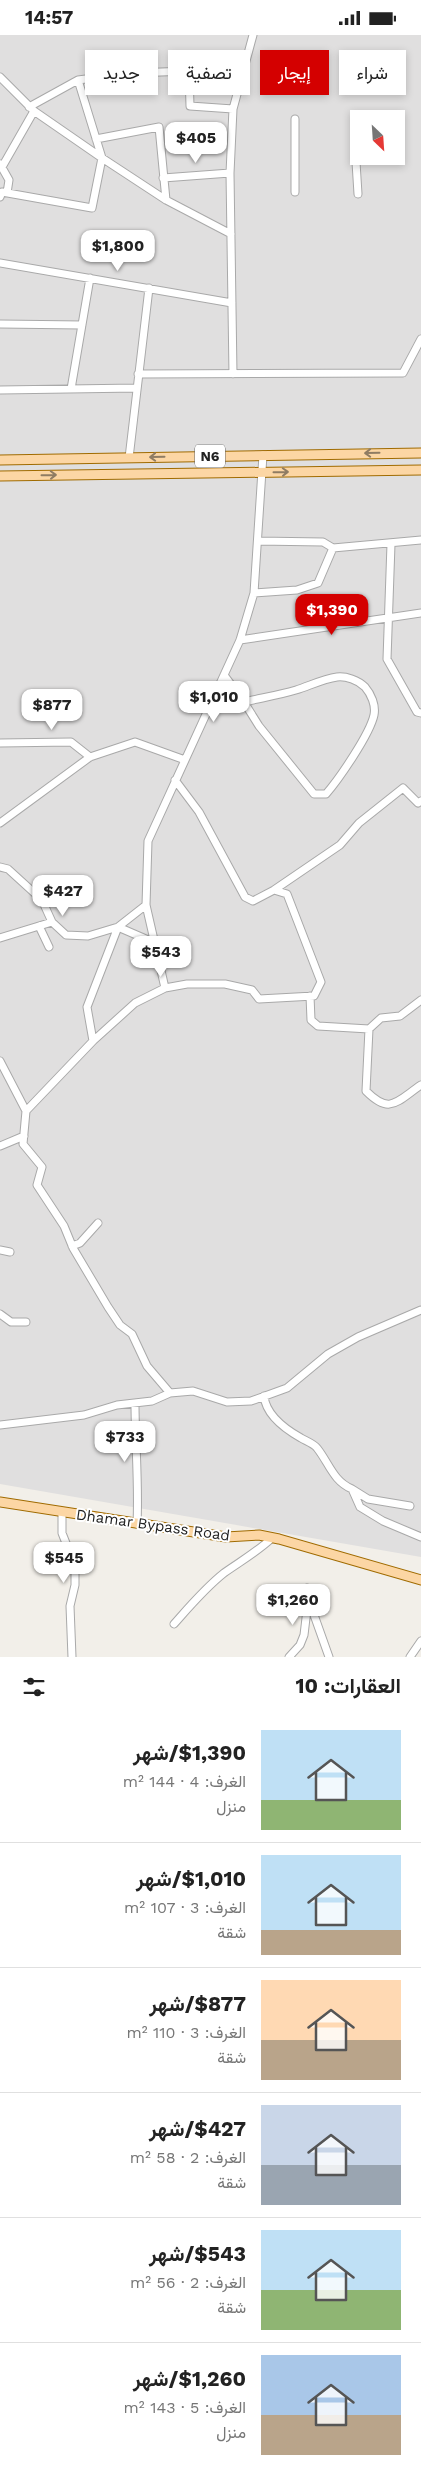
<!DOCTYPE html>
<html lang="ar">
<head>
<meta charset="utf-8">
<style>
	:root { --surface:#fff; --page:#f6f6f6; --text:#222; --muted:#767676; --line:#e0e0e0; --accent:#d40000 }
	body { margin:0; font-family:"Work Sans",Vazirmatn,sans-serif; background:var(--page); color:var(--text); direction:rtl; height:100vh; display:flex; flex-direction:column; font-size:19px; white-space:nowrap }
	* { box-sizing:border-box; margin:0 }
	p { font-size:16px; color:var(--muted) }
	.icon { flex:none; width:28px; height:28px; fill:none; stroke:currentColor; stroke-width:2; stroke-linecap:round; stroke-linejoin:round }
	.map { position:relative; height:1622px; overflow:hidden; direction:ltr }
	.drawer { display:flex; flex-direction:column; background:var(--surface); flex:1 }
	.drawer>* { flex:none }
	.guide { position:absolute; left:15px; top:15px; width:391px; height:45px; direction:rtl; display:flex; gap:10px }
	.needle { width:32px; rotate:155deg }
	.fabs { position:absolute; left:350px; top:75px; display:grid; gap:10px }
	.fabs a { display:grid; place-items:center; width:55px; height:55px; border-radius:0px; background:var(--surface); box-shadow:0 2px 8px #0003; font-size:25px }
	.price { position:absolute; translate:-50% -42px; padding:0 11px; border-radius:10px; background:#fff; color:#222; font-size:16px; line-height:32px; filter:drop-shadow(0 1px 2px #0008) }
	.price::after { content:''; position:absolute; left:50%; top:30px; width:15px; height:11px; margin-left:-8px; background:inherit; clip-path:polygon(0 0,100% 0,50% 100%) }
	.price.on { background:var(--accent); color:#fff }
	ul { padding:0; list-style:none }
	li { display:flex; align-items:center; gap:15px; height:125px; padding:0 20px }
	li+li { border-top:1px solid var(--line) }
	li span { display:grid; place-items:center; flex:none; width:140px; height:100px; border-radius:0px; color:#555 }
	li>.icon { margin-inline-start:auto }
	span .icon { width:60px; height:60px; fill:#fffc; stroke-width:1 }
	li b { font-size:21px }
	h2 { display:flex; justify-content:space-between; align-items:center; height:60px; padding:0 20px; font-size:21px }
	.tag { padding:0 18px; border-radius:0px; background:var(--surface); box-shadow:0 2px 8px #0003; font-size:18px; line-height:45px }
	.tag.on { background:var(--accent); color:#fff }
	.status { display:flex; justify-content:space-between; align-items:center; height:35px; padding:0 25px; background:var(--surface); direction:ltr }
	.status svg { height:14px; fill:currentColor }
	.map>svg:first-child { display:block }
	.residential { fill:#e0dfdf; fill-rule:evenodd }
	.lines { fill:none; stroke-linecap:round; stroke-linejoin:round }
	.minor-casing { stroke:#a9a9a9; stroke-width:9 }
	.major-casing { stroke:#a06b00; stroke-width:11 }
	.minor { stroke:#fff; stroke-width:7 }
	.major { stroke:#fcd6a4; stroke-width:9 }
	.oneway { stroke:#8f7c63 }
	.labels { text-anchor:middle; stroke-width:4; stroke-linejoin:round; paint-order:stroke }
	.shield { fill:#fff; stroke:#646464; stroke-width:1 }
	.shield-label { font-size:14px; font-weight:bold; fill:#222 }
	.street-label { font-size:15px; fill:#222; stroke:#fff }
</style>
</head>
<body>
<div class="status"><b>14:57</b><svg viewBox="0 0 49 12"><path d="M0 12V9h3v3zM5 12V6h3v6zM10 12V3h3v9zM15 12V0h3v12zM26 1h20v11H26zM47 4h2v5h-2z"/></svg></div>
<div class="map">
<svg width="421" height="1622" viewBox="0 0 421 1622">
	<rect width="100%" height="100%" fill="#f2efe9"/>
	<!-- residential -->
	<path class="residential" d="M 0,0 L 421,0 L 421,1522 L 0,1449 ZM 359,84 L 396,84 L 396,121 L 359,121 Z"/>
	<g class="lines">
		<!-- minor casing -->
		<g class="minor-casing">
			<path id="minor" d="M 0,42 L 34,76 L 102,123 L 166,165 L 231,199
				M 29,72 L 78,45 L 133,38 L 189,36 L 190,71 L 233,74
				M 295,84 L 295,157
				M 96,104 L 159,92 L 166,165
				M 355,111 L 358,159
				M 0,129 L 9,145 L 7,158
				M 2,132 L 34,76
				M 163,143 L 230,138
				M 0,162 L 2,157 L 92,173 L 102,123 L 78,45
				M 0,228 L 232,268
				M 0,289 L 82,290
				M 138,339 L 403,338 L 421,304
				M 233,339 L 230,138 L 233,74 L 253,0
				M 71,354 L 90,243
				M 0,355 L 137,353
				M 129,423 L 149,253
				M 258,506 L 323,507 L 333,513
				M 391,509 L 387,624 L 417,677 L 421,678
				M 254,558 L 297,555 L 318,548 L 333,513 L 421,505
				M 240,605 L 421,578
				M 224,640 L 244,667 C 261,663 279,660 296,655 C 309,651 323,644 337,642 C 346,641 358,645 365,652 C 371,659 376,670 374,680 C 370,699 339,744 326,759 L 314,759 L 259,691 L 244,667
				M 0,708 L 71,707 L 90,722
				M 0,788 L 90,722 L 135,707 L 185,725
				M 0,832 L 8,834 L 42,865 L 52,887 L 66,900 L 88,901 L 118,892 L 146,870
				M 274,855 L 340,810 L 359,788 L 403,753 L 418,768 L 421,766
				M 39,891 L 49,912
				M 0,903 L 52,887
				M 165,953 L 146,870 L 148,806 L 240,605 L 254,558 L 263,420
				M 310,961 L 311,985 L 318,991 L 369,994 L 366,1056 C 390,1080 396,1067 421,1050
				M 369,994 L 381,983 L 400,981 L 421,965
				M 93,1006 L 87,972 L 118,892 L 155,908
				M 0,1026 L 26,1076
				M 0,1111 L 24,1101
				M 72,1211 L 80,1208 L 98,1188
				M 0,1215 L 10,1217
				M 0,1279 L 11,1287 L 26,1287
				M 170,1358 L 147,1331 L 132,1299 L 120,1290 L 108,1272 L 73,1213 L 64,1191 L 37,1150 L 42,1132 L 23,1109 L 26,1076 L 93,1006 L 135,968 L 165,953 L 187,949 L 225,949 L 252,955 L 259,964 L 314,961 L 321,947 L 287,859 L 274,855 L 253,866 L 245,862 L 199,777 L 175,745
				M 264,1361 C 266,1380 285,1394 301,1403 C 306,1406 314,1409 317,1413 C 329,1428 333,1446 352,1454 L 360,1472 L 383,1486 L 421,1502
				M 135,1368 C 135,1408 139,1448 137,1489
				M 0,1390 L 84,1380 L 117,1370 L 152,1366 L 170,1358 L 193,1356 L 227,1367 L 251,1366 L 287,1353 L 328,1319 L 358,1302 L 421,1275
				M 352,1454 L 368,1464 L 410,1471
				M 62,1477 L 62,1498 L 75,1531 L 75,1550 L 70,1571 L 72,1622
				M 307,1553 L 308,1563 L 329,1622
				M 174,1589 C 190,1571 205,1553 224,1538 C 241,1526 257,1517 272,1503
				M 289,1622 L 300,1610 L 304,1600 L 308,1566
				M 410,1622 L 421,1606"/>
		</g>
		<!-- major casing -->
		<g class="major-casing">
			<path id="major" d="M 0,425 L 421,418
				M 0,441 L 421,435
				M 0,1467 L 226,1502 L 259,1500 L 279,1504 L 421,1545"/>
		</g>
		<!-- minor -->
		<use href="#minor" class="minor"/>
		<!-- major -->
		<use href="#major" class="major"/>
	</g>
	<!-- one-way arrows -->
	<defs><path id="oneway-shaft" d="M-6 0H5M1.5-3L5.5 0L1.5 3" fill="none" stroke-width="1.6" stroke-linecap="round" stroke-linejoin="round" transform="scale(1.25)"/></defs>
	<g class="oneway">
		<use href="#oneway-shaft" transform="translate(372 418) rotate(179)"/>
		<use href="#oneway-shaft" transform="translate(157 422) rotate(179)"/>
		<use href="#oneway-shaft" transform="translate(281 437) rotate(-1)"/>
		<use href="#oneway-shaft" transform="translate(49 440) rotate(-1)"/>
	</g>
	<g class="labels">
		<!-- shield labels -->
		<rect class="shield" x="195" y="409.5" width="30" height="23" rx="4"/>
		<g class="shield-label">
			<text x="210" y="426">N6</text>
		</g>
		<!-- street labels -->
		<g class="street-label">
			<text transform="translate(153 1490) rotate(8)" y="5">Dhamar Bypass Road</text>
		</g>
	</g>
</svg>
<div class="fabs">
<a><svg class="needle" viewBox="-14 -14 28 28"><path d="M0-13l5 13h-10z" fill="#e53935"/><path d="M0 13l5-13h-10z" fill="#767676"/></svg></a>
</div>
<b class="price" style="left:196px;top:129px">$405</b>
<b class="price" style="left:118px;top:237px">$1,800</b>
<b class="price on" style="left:332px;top:601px">$1,390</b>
<b class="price" style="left:214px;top:688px">$1,010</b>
<b class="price" style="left:52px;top:696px">$877</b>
<b class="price" style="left:63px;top:882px">$427</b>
<b class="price" style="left:161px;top:943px">$543</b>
<b class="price" style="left:125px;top:1428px">$733</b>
<b class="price" style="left:64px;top:1549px">$545</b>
<b class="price" style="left:293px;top:1591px">$1,260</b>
<div class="guide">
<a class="tag">شراء</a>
<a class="tag on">إيجار</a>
<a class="tag">تصفية</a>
<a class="tag">جديد</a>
</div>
</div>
<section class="drawer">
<h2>العقارات: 10<svg class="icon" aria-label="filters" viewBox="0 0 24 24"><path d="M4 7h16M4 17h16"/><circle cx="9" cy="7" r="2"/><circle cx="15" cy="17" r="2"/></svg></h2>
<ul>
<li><span style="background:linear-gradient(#bfe0f5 70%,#8fb573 0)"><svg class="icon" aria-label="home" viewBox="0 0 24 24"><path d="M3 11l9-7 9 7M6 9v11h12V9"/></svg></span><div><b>$1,390/شهر</b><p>الغرف: 4 · 144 m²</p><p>منزل</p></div></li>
<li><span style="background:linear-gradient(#bfe0f5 75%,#b9a48a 0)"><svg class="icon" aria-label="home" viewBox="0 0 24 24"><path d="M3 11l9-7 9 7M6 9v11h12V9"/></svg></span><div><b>$1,010/شهر</b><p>الغرف: 3 · 107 m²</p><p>شقة</p></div></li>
<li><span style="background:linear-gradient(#ffd9b3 60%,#b9a48a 0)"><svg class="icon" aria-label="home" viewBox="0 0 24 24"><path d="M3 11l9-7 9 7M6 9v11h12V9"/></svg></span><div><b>$877/شهر</b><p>الغرف: 3 · 110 m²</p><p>شقة</p></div></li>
<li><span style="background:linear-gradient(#c9d6e8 60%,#9aa5b1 0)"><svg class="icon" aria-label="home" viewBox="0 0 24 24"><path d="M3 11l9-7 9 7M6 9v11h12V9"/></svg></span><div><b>$427/شهر</b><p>الغرف: 2 · 58 m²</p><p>شقة</p></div></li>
<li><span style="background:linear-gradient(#bfe0f5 60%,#8fb573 0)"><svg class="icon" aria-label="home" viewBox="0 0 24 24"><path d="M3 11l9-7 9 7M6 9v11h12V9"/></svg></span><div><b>$543/شهر</b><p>الغرف: 2 · 56 m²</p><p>شقة</p></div></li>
<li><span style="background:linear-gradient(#a9c7e8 60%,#b9a48a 0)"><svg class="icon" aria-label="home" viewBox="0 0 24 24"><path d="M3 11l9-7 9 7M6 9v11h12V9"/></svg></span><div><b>$1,260/شهر</b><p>الغرف: 5 · 143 m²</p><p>منزل</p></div></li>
</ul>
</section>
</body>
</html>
